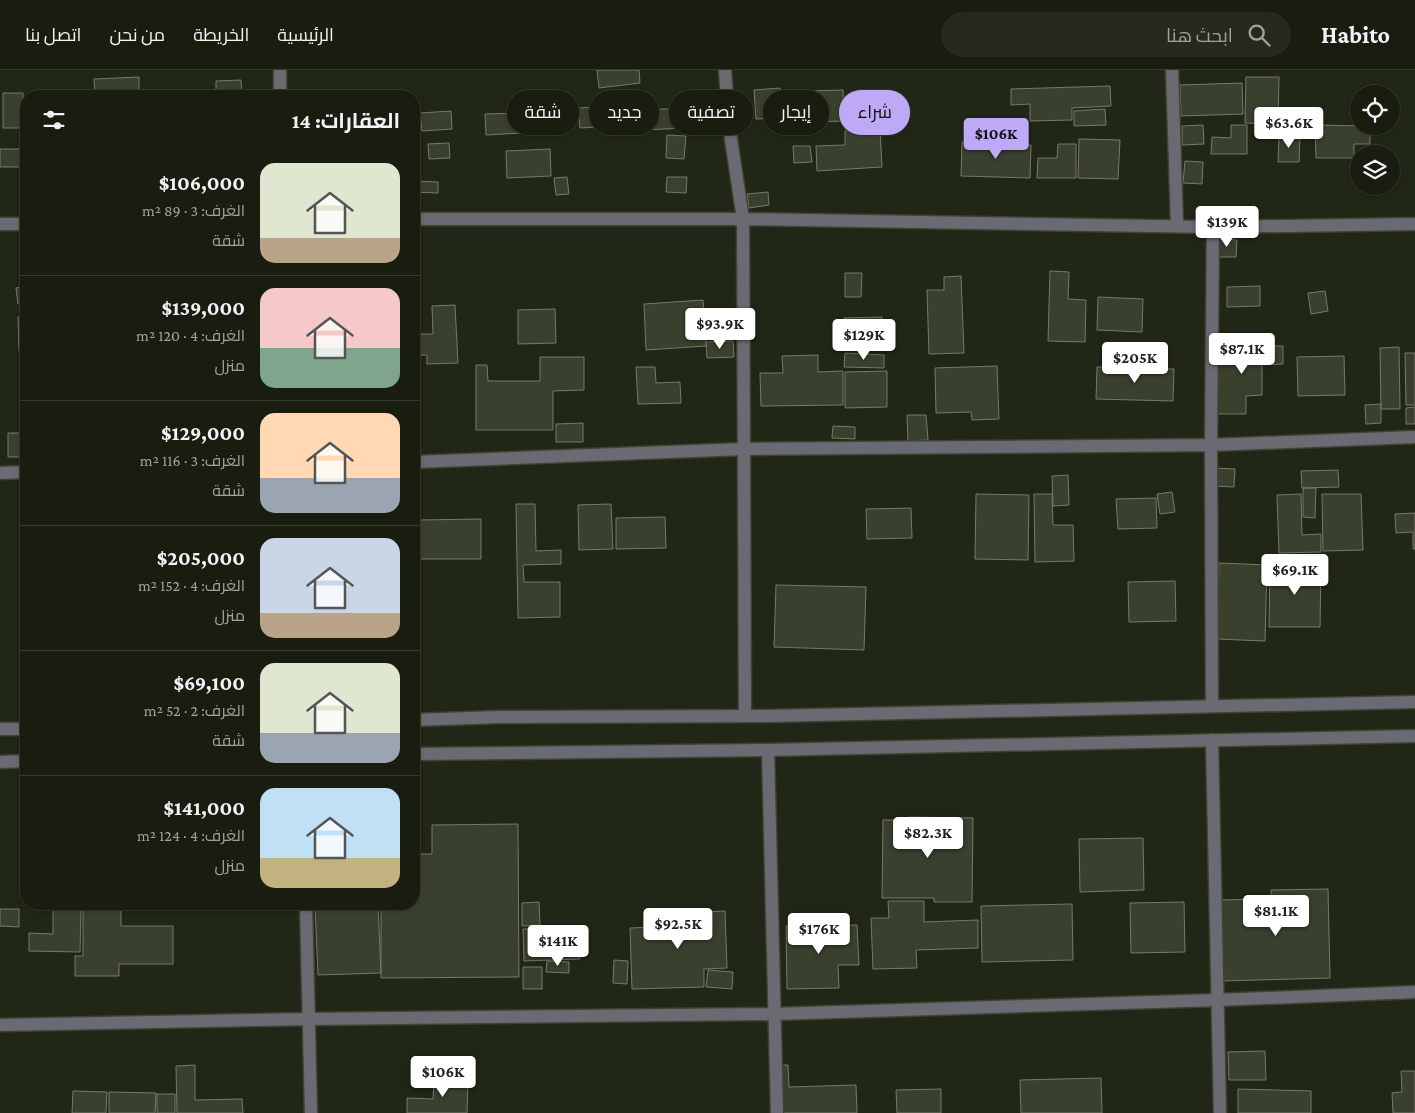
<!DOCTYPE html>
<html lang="ar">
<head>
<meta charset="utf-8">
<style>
	:root { --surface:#191d10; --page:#262a1e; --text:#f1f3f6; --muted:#9fa29f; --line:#373b30; --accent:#bda9f5 }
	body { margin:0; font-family:"Crimson Pro",Cairo,serif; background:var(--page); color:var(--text); direction:rtl; height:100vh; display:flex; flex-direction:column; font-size:19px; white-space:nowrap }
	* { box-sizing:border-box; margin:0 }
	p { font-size:16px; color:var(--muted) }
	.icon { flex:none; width:28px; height:28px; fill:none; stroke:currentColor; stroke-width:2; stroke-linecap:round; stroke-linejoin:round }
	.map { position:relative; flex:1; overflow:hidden; direction:ltr }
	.drawer { position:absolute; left:20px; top:20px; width:400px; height:820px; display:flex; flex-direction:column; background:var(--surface); border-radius:20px; box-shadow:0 1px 4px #0004,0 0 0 1px var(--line); direction:rtl }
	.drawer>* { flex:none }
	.banner { position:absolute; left:435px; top:20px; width:475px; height:45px; direction:rtl; display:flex; gap:10px }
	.controls { position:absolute; left:1350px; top:15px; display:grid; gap:10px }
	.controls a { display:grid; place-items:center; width:50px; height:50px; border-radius:50%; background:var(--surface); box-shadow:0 1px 4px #0004,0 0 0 1px var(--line); font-size:25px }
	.price { position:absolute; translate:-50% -42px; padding:0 11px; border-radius:5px; background:#fff; color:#222; font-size:16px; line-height:32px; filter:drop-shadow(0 1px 2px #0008) }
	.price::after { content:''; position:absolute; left:50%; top:30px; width:15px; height:11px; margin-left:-8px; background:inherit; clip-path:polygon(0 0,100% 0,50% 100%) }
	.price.current { background:var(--accent); color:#111 }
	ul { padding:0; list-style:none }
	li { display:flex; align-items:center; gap:15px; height:125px; padding:0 20px }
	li+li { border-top:1px solid var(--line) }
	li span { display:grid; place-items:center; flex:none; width:140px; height:100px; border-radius:15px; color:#555 }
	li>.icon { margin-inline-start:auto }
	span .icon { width:60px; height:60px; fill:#fffc; stroke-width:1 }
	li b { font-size:21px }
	h2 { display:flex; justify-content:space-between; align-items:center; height:60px; padding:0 20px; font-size:21px }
	.chip { padding:0 18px; border-radius:22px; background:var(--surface); box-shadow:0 1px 4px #0004,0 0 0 1px var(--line); font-size:18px; line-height:45px }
	.chip.current { background:var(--accent); color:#111 }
	header { display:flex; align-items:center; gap:30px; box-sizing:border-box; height:70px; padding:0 25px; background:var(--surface); border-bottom:1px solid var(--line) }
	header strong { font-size:24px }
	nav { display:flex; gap:28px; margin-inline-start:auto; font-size:18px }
	.search { width:350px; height:45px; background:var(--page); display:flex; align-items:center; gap:12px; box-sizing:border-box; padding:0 18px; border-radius:28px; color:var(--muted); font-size:19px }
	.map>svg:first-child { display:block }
	.building { fill:#3a402e; stroke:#747b67 }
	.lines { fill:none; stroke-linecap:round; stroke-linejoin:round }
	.minor-casing { stroke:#3e4434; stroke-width:15 }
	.tertiary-casing { stroke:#3e4434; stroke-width:15 }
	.minor { stroke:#6b6a72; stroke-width:12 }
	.tertiary { stroke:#6b6a72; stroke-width:12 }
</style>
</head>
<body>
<header>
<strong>Habito</strong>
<div class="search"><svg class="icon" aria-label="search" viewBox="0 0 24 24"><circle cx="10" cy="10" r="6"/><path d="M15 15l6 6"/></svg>ابحث هنا</div>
<nav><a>الرئيسية</a><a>الخريطة</a><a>من نحن</a><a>اتصل بنا</a></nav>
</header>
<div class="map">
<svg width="1415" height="1043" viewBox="0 0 1415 1043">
	<rect width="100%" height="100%" fill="#212716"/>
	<!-- building -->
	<path class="building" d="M 597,0 L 639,0 L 640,13 L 599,18 Z
		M 139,7 L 139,26 L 95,26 L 94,9 Z
		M 1246,7 L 1279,7 L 1278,54 L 1245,53 Z
		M 241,10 L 242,26 L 216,26 L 216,11 Z
		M 1242,13 L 1243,44 L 1181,46 L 1180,15 Z
		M 1110,16 L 1111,36 L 1072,38 L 1072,50 L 1030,51 L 1030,34 L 1011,35 L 1011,19 Z
		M 780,18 L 781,48 L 756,49 L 754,20 Z
		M 843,20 L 844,51 L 811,52 L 810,21 Z
		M 3,23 L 23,23 L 23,37 L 26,37 L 26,58 L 3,58 Z
		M 616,31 L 634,31 L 635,63 L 616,63 Z
		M 597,37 L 599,57 L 580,58 L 578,38 Z
		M 684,38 L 685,58 L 644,60 L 643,40 Z
		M 791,38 L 809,39 L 809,55 L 791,55 Z
		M 1105,39 L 1106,55 L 1074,56 L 1074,41 Z
		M 451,41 L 452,59 L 422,61 L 420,43 Z
		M 531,42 L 549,42 L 550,60 L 531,60 Z
		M 521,43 L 522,63 L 486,65 L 485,44 Z
		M 1203,55 L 1204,74 L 1182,75 L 1182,56 Z
		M 1231,55 L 1247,55 L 1247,84 L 1211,84 L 1212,67 L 1231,68 Z
		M 1315,55 L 1370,56 L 1370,74 L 1354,74 L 1354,88 L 1316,88 Z
		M 880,59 L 882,97 L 817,101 L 816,76 L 845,75 L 845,61 Z
		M 667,65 L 686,66 L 684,89 L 666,88 Z
		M 1279,66 L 1300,66 L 1299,92 L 1278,92 Z
		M 1079,69 L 1120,70 L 1118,109 L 1078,108 Z
		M 962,72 L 1031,75 L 1030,108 L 961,106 Z
		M 449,73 L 450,88 L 429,89 L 428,74 Z
		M 1058,74 L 1076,74 L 1076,108 L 1037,108 L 1038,88 L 1057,88 Z
		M 793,76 L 810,76 L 812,92 L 794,93 Z
		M 0,79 L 26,79 L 26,97 L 0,97 Z
		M 550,79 L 551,106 L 507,108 L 506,81 Z
		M 1185,91 L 1203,92 L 1202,114 L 1183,113 Z
		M 567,107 L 569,124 L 556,125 L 554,108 Z
		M 667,107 L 687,107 L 686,123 L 666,122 Z
		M 414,111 L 438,112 L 438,123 L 414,122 Z
		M 768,122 L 769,135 L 749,138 L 747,124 Z
		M 1218,169 L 1237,170 L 1236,187 L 1218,187 Z
		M 1050,201 L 1069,202 L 1068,229 L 1086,230 L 1085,272 L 1048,271 Z
		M 845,203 L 862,203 L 861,227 L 845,227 Z
		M 961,206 L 964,283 L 929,284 L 927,220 L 944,220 L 944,207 Z
		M 26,216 L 26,233 L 18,234 L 16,218 Z
		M 1260,216 L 1260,236 L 1227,237 L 1227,217 Z
		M 1325,221 L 1328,241 L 1311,244 L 1308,223 Z
		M 1098,227 L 1143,229 L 1142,262 L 1097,260 Z
		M 703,230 L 706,276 L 646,280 L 644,234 Z
		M 455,235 L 458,293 L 427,294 L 427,285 L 414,285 L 414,264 L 433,264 L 432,236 Z
		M 555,239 L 556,273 L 518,274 L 518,240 Z
		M 18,247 L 26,247 L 26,281 L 19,281 Z
		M 882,247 L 883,270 L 844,271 L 844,248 Z
		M 733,271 L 734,287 L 707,288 L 706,272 Z
		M 1217,276 L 1283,276 L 1283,294 L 1262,295 L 1262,325 L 1246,326 L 1246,344 L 1217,344 Z
		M 1399,277 L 1400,339 L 1381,339 L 1380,278 Z
		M 845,283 L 884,285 L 884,298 L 844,297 Z
		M 1405,283 L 1415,283 L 1415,335 L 1406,335 Z
		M 818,285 L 818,302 L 843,301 L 843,335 L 761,336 L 760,303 L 783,303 L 782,286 Z
		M 1344,286 L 1345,325 L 1298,326 L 1297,287 Z
		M 540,287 L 584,287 L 584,320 L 553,321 L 553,360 L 476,360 L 476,295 L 487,295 L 488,311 L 540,311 Z
		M 997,296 L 999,349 L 972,350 L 971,342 L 936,343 L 935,298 Z
		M 636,297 L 655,297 L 656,313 L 680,312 L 681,333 L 638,334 Z
		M 1097,297 L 1174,299 L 1173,331 L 1096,329 Z
		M 887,301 L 887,337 L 845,338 L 845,302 Z
		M 1381,334 L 1381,353 L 1366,354 L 1365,335 Z
		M 1415,337 L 1415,354 L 1406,354 L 1406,338 Z
		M 907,345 L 926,345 L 928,370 L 908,371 Z
		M 583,353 L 583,372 L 556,372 L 556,354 Z
		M 833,356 L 855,357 L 855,369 L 832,368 Z
		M 8,363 L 26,363 L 26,387 L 8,387 Z
		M 1214,398 L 1235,399 L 1234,417 L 1213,416 Z
		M 1338,400 L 1339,417 L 1302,418 L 1301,401 Z
		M 1068,405 L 1069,435 L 1053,436 L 1052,406 Z
		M 1303,418 L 1316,418 L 1315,448 L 1303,447 Z
		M 1172,422 L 1175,442 L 1160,444 L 1157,424 Z
		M 976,424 L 1029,425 L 1028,490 L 975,489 Z
		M 1034,424 L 1052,424 L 1053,455 L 1073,455 L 1074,491 L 1035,492 Z
		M 1301,424 L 1302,465 L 1321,464 L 1321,482 L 1279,483 L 1277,425 Z
		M 1322,424 L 1361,424 L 1363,480 L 1323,481 Z
		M 1156,428 L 1157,458 L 1118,459 L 1116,429 Z
		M 516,434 L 535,434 L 536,481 L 561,480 L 561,494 L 523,495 L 524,512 L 560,512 L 560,547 L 518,548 Z
		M 611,434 L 613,479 L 579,480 L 578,435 Z
		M 911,438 L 912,468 L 867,469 L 866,439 Z
		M 1415,443 L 1415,479 L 1413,479 L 1413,462 L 1396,463 L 1395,444 Z
		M 665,447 L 666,478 L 616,479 L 616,448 Z
		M 481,449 L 481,489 L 420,489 L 420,450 Z
		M 1219,493 L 1267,495 L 1265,571 L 1217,569 Z
		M 1270,495 L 1321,496 L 1320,557 L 1269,557 Z
		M 1175,511 L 1176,551 L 1129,552 L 1128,512 Z
		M 776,515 L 866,517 L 864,580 L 774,577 Z
		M 909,747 L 973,748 L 972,832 L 934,832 L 934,828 L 882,828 L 883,750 L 909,750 Z
		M 518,754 L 519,907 L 381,908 L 381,834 L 414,834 L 414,832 L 416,832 L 416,784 L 432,784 L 432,755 Z
		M 1143,768 L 1144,820 L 1080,822 L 1079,769 Z
		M 1328,819 L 1330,908 L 1221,911 L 1219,830 L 1271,829 L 1271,820 Z
		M 888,831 L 924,831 L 924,852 L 978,850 L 978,878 L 916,880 L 917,898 L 873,899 L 871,848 L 889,848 Z
		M 539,832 L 540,855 L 522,856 L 522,833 Z
		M 1184,832 L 1185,882 L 1131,883 L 1130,833 Z
		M 378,834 L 381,903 L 318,905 L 315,835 Z
		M 1072,834 L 1073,890 L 982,892 L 981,836 Z
		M 53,838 L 81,839 L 80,882 L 29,881 L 29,863 L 53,864 Z
		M 83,838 L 121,838 L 121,856 L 173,856 L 173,894 L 119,894 L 119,906 L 75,906 L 75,886 L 83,886 Z
		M 0,839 L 19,839 L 19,857 L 0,856 Z
		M 725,841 L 727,898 L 704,899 L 704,917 L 632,919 L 630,858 L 652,857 L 651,844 Z
		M 857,855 L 859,895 L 838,895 L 839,918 L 787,919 L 786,856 Z
		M 579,858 L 580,889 L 524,891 L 523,859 Z
		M 614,890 L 628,891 L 627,914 L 613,913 Z
		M 547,891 L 569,892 L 569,903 L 546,902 Z
		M 523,897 L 542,897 L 542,919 L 523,919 Z
		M 708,900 L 733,902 L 732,919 L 706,917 Z
		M 1265,981 L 1266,1010 L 1229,1010 L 1228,982 Z
		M 195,995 L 195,1030 L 242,1029 L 243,1043 L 177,1043 L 176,996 Z
		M 774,995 L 788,995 L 789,1017 L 856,1015 L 857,1043 L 775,1043 Z
		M 1401,1001 L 1415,1001 L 1415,1043 L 1393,1043 L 1392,1023 L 1402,1022 Z
		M 434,1008 L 468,1009 L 467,1043 L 407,1043 L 407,1028 L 433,1029 Z
		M 1101,1008 L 1102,1043 L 1021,1043 L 1020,1010 Z
		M 941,1019 L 941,1043 L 897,1043 L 896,1020 Z
		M 1238,1019 L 1311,1021 L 1311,1043 L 1238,1043 Z
		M 73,1021 L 107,1022 L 106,1043 L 72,1043 Z
		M 109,1022 L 156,1023 L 155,1043 L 109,1043 Z
		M 157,1024 L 175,1024 L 175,1043 L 157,1043 Z"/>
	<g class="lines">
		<!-- minor casing -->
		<g class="minor-casing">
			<path id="minor" d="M 280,0 L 280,26
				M 725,0 L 729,56 L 743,149 L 745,646
				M 1172,0 L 1177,155
				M 414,149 L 743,149 L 1213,157 L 1415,154
				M 0,154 L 26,154
				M 414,392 L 744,379 L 1211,375 L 1415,367
				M 0,403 L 26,402
				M 1212,636 L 1211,375 L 1213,157
				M 1212,670 L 1220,1043
				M 768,680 L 777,1043
				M 306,834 L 311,1043
				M 0,955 L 310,949 L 774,944 L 1218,930 L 1415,922"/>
		</g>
		<!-- tertiary casing -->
		<g class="tertiary-casing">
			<path id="tertiary" d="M 414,650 L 499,647 L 768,646 L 1415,632
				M 0,659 L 26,659
				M 414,684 L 768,680 L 1415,666
				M 0,692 L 26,691"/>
		</g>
		<!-- minor -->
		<use href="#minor" class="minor"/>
		<!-- tertiary -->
		<use href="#tertiary" class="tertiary"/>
	</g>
</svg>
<div class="controls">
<a><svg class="icon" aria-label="locate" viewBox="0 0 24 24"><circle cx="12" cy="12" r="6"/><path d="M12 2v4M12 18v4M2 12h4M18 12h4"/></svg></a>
<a><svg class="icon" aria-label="layers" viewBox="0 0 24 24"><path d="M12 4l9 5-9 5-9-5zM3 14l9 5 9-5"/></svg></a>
</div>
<b class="price" style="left:1289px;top:79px">$63.6K</b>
<b class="price current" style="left:996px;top:90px">$106K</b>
<b class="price" style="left:1227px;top:178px">$139K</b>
<b class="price" style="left:720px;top:280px">$93.9K</b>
<b class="price" style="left:864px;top:291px">$129K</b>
<b class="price" style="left:1242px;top:305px">$87.1K</b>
<b class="price" style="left:1135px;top:314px">$205K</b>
<b class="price" style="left:1295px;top:526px">$69.1K</b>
<b class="price" style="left:928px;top:789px">$82.3K</b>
<b class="price" style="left:1276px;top:867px">$81.1K</b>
<b class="price" style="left:678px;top:880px">$92.5K</b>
<b class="price" style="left:819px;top:885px">$176K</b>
<b class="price" style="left:558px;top:897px">$141K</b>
<b class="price" style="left:443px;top:1028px">$106K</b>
<div class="banner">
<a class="chip current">شراء</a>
<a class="chip">إيجار</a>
<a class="chip">تصفية</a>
<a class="chip">جديد</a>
<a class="chip">شقة</a>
</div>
<section class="drawer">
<h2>العقارات: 14<svg class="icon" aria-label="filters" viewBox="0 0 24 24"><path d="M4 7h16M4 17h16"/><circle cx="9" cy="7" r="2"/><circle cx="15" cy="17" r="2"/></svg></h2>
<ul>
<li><span style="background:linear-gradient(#dfe7d0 75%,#b9a48a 0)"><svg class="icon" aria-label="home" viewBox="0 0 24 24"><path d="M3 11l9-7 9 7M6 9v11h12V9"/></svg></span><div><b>$106,000</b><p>الغرف: 3 · 89 m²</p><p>شقة</p></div></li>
<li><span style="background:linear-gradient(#f6c9c9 60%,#7fa58c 0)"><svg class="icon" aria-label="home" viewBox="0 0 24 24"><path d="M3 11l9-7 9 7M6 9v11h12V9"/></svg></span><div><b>$139,000</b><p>الغرف: 4 · 120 m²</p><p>منزل</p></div></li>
<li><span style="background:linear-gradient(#ffd9b3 65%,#9aa5b1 0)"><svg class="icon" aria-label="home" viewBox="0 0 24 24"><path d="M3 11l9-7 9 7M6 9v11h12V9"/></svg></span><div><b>$129,000</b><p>الغرف: 3 · 116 m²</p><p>شقة</p></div></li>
<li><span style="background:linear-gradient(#c9d6e8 75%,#b9a48a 0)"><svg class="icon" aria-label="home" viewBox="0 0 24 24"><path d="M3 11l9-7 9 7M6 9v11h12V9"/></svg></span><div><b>$205,000</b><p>الغرف: 4 · 152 m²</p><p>منزل</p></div></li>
<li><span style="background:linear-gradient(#dfe7d0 70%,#9aa5b1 0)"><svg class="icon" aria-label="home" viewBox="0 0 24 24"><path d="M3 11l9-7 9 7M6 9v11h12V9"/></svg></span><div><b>$69,100</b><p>الغرف: 2 · 52 m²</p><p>شقة</p></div></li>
<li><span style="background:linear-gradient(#bfe0f5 70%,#c2b280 0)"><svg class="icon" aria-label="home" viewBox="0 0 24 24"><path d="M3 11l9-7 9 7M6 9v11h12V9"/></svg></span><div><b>$141,000</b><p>الغرف: 4 · 124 m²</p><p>منزل</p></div></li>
</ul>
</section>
</div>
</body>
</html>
